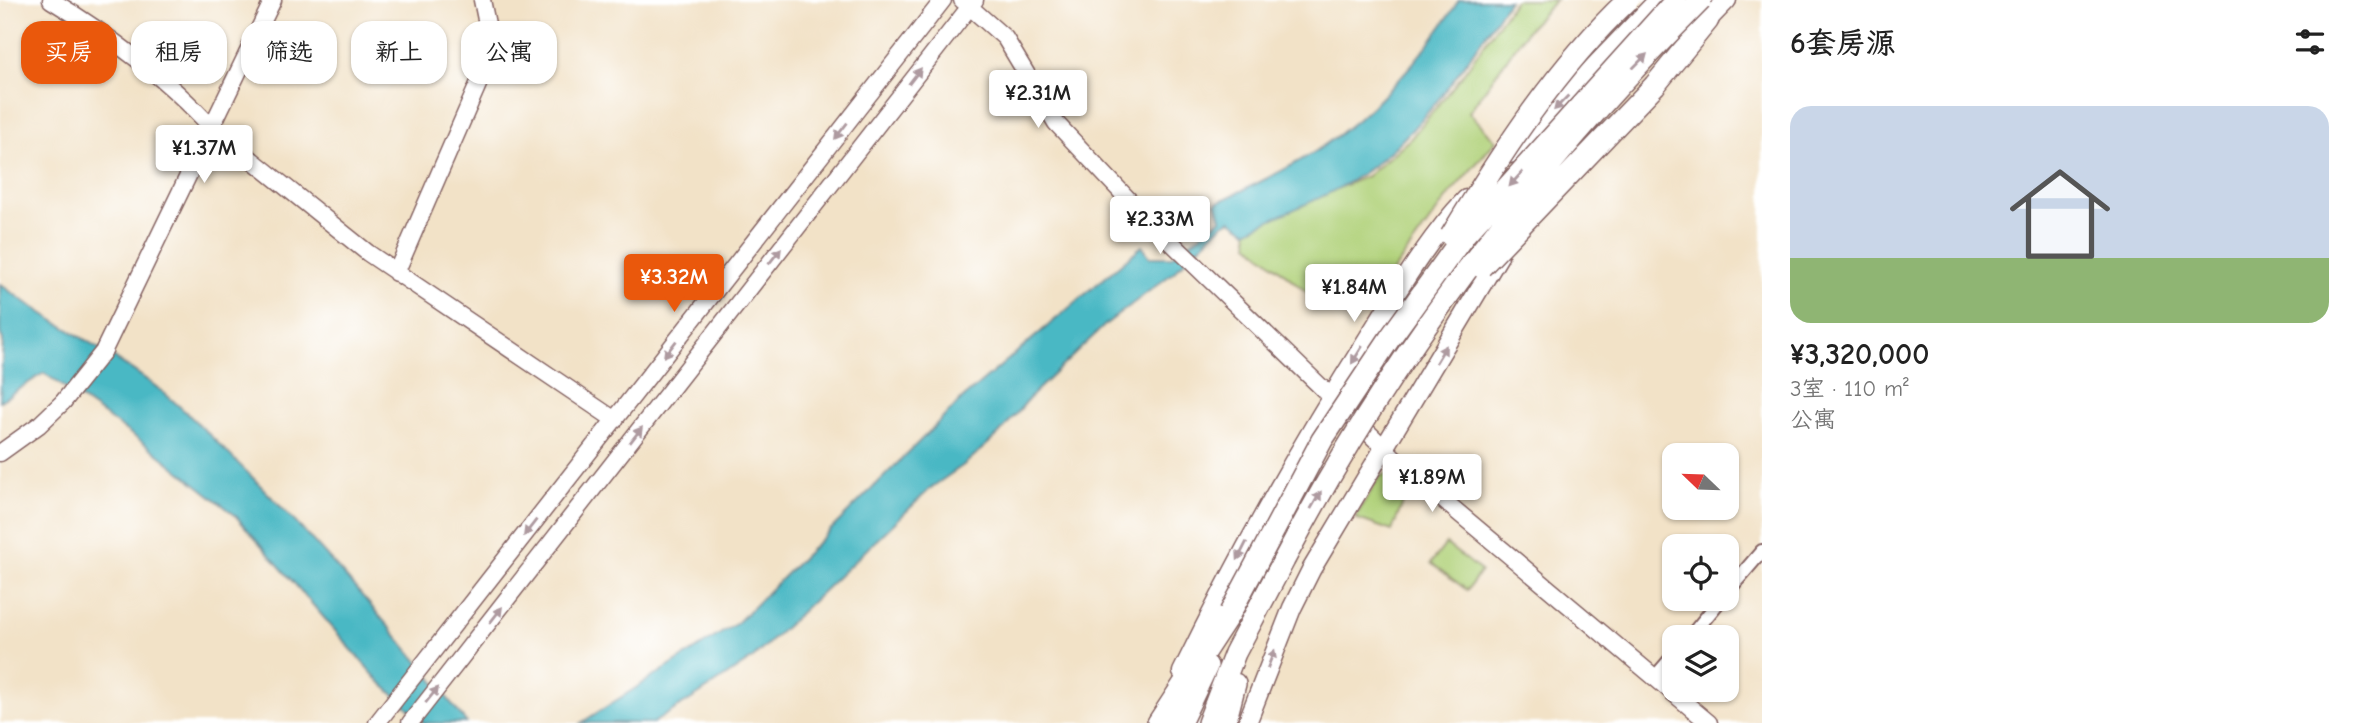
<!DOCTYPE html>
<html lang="zh">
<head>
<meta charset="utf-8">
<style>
	:root { --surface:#fff; --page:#f2f2f2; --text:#222; --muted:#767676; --line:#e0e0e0; --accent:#ea580c }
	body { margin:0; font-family:"Comic Neue","LXGW WenKai TC",sans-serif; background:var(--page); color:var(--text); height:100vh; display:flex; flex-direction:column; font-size:26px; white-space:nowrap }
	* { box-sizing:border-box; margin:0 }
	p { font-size:23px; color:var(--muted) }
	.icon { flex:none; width:38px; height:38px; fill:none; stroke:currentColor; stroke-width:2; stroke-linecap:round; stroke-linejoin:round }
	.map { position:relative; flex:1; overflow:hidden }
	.panel { display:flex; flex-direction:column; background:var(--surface); width:595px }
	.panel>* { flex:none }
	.guide { position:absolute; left:21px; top:21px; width:665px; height:63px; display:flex; gap:14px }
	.needle { width:46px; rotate:293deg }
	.controls { position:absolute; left:1662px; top:443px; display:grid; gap:14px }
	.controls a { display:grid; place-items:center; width:77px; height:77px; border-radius:14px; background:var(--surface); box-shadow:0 2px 5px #0004; font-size:35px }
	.price { position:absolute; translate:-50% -60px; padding:0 16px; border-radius:7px; background:#fff; color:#222; font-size:23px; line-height:46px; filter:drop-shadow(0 2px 4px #0008) }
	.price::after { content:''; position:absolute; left:50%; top:42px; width:21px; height:16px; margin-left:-10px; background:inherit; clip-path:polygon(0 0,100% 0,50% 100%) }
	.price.active { background:var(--accent); color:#fff }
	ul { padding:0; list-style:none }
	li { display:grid; align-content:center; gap:14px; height:371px; padding:0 28px }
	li+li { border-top:2px solid var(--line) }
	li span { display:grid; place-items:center; height:217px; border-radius:21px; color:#555 }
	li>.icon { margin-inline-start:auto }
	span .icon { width:126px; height:126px; fill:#fffc; stroke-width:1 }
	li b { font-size:30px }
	h2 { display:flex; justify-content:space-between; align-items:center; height:84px; padding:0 28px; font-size:30px }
	.chip { padding:0 24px; border-radius:21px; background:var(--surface); box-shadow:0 2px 5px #0004; font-size:24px; line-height:63px }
	.chip.active { background:var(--accent); color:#fff }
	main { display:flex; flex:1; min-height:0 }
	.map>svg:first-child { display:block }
	.green { fill:#b1d27a; stroke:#7e7852; stroke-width:2 }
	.water { fill:#4ab8c4; stroke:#4a6c78; stroke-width:2 }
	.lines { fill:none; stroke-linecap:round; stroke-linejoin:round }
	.minor-casing { stroke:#856362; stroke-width:16 }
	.tertiary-casing { stroke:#856362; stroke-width:19 }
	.secondary-casing { stroke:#856362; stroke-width:21 }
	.trunk-casing { stroke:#856362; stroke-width:24 }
	.minor { stroke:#fff; stroke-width:12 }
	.tertiary { stroke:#fff; stroke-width:16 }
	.secondary { stroke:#fff; stroke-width:18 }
	.trunk { stroke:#fff; stroke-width:21 }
	.tertiary-bridge-casing { stroke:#856362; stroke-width:19; stroke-linecap:butt }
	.trunk-bridge-casing { stroke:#856362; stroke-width:24; stroke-linecap:butt }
	.tertiary-bridge { stroke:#fff; stroke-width:16 }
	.trunk-bridge { stroke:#fff; stroke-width:21 }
	.oneway { fill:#ae9aa0 }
</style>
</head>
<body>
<main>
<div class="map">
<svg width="1762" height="723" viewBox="0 0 1762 723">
	<rect width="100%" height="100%" fill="#fff"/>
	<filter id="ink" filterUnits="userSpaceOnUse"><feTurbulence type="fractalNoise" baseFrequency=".0143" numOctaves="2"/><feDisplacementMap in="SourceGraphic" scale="14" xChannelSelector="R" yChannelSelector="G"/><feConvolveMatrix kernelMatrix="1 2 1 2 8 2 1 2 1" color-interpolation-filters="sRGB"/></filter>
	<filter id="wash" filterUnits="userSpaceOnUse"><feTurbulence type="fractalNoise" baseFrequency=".00686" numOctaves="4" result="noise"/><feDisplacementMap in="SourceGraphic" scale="28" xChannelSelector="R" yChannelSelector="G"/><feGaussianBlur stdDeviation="1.57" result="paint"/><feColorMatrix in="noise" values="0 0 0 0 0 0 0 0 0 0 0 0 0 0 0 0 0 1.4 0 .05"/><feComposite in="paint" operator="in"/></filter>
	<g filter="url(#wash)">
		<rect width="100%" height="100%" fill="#f2e2c7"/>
		<!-- green -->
		<path class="green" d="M 1515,0 L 1556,0 L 1529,28 L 1469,112 L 1496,141 L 1448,196 L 1364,311 L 1321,304 L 1249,244 L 1247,231 L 1298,205 L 1367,176 L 1411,138 L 1461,77 Z
			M 1392,473 L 1409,487 L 1392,531 L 1355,518 L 1380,476 Z
			M 1446,544 L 1481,571 L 1467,590 L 1431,563 Z"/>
		<!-- water -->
		<path class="water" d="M 1459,0 L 1509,0 C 1468,60 1425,128 1366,171 C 1330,197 1286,211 1247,231 L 1231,220 L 1222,225 L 1174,272 L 1106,324 L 1032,395 L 999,434 L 965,464 L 932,487 L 753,658 L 698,695 L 653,723 L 581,723 L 737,623 L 963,398 L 1142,246 L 1150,257 L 1171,257 L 1221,219 L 1216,203 C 1250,187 1284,171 1316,151 C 1373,113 1423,58 1459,0 Z
			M 0,284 C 51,323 109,350 159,389 C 192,415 221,447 251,476 C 328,554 400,637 467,723 L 424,723 L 377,679 L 235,515 L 148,446 L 44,373 L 0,401 L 3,340 L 0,333 Z"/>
	</g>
	<g filter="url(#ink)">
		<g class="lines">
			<!-- minor casing -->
			<g class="minor-casing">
				<path id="minor" d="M 1727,592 L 1762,551
					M 1690,637 L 1722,598
					M 1656,676 L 1675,654"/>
			</g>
			<!-- tertiary casing -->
			<g class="tertiary-casing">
				<path id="tertiary" d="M 51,0 C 106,33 169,80 211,127 L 368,253 L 615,420
					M 962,0 L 1005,38 L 1056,123 L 1144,216 L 1405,468 L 1709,723
					M 396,273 L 483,73 L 489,34 L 482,0
					M 103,352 L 273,0
					M 0,453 L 39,425 L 63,402
					M 377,723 L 943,0
					M 410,723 L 975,0"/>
			</g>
			<!-- secondary casing -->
			<g class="secondary-casing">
				<path id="secondary" d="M 1700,28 L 1727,0
					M 1510,154 L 1658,0
					M 1182,672 C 1238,557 1300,446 1368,338 C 1397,292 1429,237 1466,199
					M 1247,723 L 1292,608 L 1311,570 L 1499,256"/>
			</g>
			<!-- trunk casing -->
			<g class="trunk-casing">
				<path id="trunk" d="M 1655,85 L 1708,20
					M 1158,723 L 1230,613
					M 1180,723 L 1207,666
					M 1208,723 L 1235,653 L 1284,560
					M 1225,723 L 1235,684"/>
			</g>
			<!-- minor -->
			<use href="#minor" class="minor"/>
			<!-- tertiary -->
			<use href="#tertiary" class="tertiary"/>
			<!-- secondary -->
			<use href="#secondary" class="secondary"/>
			<!-- trunk -->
			<use href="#trunk" class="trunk"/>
			<!-- tertiary-bridge casing -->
			<g class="tertiary-bridge-casing">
				<path id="tertiary-bridge" d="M 63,402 L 103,352"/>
			</g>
			<!-- trunk-bridge casing -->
			<g class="trunk-bridge-casing">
				<path id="trunk-bridge" d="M 1451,236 C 1502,152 1556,68 1628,0
					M 1481,267 L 1655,85
					M 1284,560 C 1393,352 1535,166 1701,0
					M 1230,613 L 1322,440 L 1390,338 L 1465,234 L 1676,0"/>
			</g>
			<!-- tertiary-bridge -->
			<use href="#tertiary-bridge" class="tertiary-bridge"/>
			<!-- trunk-bridge -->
			<use href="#trunk-bridge" class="trunk-bridge"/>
		</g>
		<!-- one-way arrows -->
		<defs><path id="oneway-solid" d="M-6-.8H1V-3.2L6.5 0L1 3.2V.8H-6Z" transform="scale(1.75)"/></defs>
		<g class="oneway">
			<use href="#oneway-solid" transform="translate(1640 61) rotate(-45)"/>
			<use href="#oneway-solid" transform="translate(915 76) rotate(-52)"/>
			<use href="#oneway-solid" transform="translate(1561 103) rotate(134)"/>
			<use href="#oneway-solid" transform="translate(841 131) rotate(128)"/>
			<use href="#oneway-solid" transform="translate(1516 179) rotate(132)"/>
			<use href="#oneway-solid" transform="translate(775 256) rotate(-52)"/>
			<use href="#oneway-solid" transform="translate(670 349) rotate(128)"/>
			<use href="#oneway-solid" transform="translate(1441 354) rotate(-59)"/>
			<use href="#oneway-solid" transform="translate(1357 355) rotate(122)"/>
			<use href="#oneway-solid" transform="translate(636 435) rotate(-52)"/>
			<use href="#oneway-solid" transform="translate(1316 500) rotate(-60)"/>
			<use href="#oneway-solid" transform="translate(530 528) rotate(128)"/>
			<use href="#oneway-solid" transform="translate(1242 551) rotate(117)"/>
			<use href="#oneway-solid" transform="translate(496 615) rotate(-52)"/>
			<use href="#oneway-solid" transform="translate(1271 659) rotate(-69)"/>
			<use href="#oneway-solid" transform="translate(432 695) rotate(-51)"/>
		</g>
	</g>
</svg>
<div class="controls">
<a><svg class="needle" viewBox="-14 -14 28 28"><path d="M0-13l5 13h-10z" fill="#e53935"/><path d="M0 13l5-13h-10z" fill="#767676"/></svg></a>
<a><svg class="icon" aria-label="locate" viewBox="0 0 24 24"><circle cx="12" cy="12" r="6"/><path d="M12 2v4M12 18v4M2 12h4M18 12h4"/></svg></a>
<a><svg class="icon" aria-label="layers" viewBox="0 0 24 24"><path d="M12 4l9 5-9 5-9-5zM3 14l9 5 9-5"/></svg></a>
</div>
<b class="price" style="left:1038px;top:130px">¥2.31M</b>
<b class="price" style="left:204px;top:185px">¥1.37M</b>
<b class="price" style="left:1160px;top:256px">¥2.33M</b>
<b class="price active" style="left:674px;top:314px">¥3.32M</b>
<b class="price" style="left:1354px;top:324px">¥1.84M</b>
<b class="price" style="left:1432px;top:514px">¥1.89M</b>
<div class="guide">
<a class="chip active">买房</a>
<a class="chip">租房</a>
<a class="chip">筛选</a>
<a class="chip">新上</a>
<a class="chip">公寓</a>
</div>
</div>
<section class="panel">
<h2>6套房源<svg class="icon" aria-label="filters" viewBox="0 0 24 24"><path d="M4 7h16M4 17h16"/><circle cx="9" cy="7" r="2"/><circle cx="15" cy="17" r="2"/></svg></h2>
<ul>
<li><span style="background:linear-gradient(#c9d6e8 70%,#8fb573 0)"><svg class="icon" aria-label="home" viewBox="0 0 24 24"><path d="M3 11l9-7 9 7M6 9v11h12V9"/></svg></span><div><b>¥3,320,000</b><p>3室 · 110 m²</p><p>公寓</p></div></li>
</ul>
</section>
</main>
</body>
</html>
